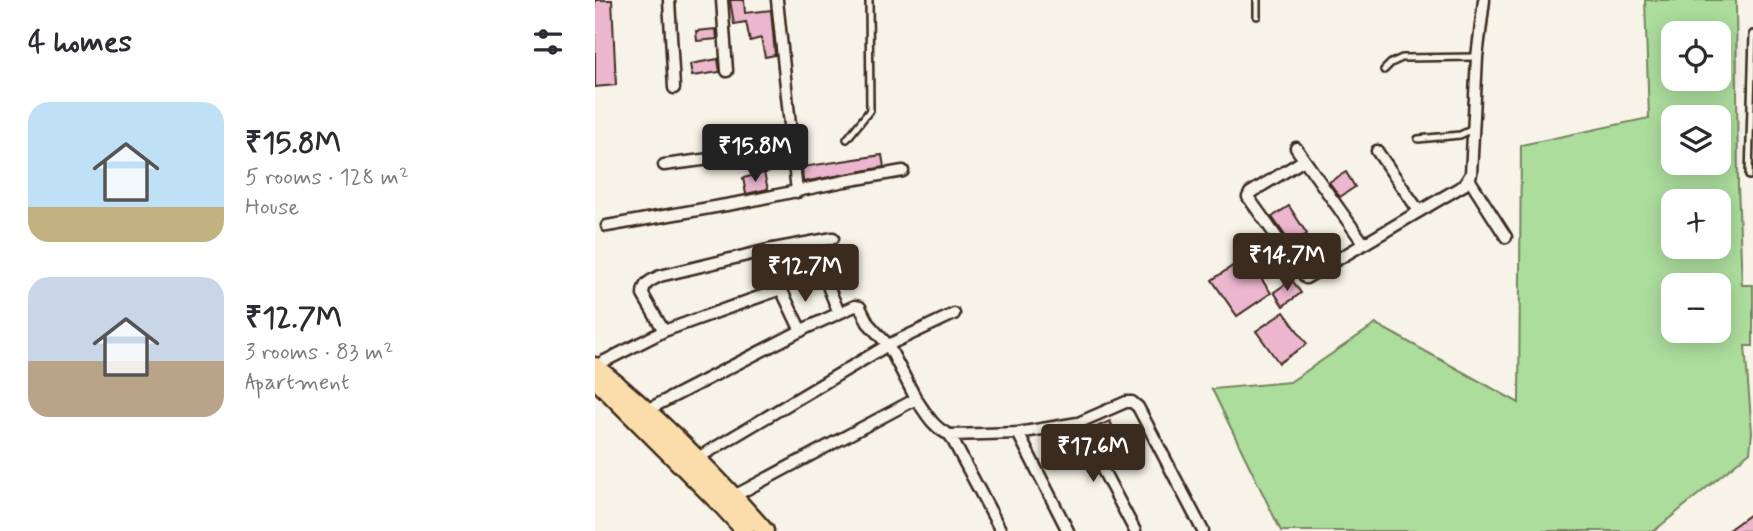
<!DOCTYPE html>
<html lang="en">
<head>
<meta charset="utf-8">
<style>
	:root { --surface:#fff; --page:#f7f7f7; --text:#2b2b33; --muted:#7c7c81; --accent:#3b2a1e }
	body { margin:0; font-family:Mynerve,sans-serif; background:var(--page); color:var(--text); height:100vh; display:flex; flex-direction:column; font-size:26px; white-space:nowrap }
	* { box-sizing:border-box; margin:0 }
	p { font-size:23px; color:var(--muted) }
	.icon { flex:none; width:38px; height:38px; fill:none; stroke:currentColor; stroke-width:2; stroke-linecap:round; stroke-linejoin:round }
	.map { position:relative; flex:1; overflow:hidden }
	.side { display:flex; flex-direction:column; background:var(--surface); width:595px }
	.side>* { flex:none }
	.fabs { position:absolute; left:1066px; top:21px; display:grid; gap:14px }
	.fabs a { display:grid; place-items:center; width:70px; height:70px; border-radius:14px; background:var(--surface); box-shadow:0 4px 18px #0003; font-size:35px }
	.price { position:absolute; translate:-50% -60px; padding:0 16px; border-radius:7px; background:var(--accent); color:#fff; font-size:23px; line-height:46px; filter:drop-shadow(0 2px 4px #0008) }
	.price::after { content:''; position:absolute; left:50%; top:42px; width:21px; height:16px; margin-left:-10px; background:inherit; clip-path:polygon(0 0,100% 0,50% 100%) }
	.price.on { background:#222; color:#fff }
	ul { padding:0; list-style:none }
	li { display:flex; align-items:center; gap:21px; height:175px; padding:0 28px }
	li span { display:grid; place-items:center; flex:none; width:196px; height:140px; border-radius:21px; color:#555 }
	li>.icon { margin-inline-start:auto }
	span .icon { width:84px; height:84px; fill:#fffc; stroke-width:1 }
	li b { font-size:30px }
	h2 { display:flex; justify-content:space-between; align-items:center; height:84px; padding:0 28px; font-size:30px }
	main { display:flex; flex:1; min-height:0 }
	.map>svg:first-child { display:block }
	.green { fill:#acdd9d; stroke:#74845e; stroke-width:2; fill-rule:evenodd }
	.building { fill:#ecb6ce; stroke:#3b2a1e; stroke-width:2 }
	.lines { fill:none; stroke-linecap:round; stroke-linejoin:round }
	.lane-casing { stroke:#3b2a1e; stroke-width:10 }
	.street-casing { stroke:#3b2a1e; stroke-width:15 }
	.primary-casing { stroke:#3b2a1e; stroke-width:21 }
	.lane { stroke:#f7f3e8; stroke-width:5 }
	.street { stroke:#f7f3e8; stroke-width:10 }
	.primary { stroke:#fbddab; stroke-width:16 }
</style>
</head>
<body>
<main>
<section class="side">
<h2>4 homes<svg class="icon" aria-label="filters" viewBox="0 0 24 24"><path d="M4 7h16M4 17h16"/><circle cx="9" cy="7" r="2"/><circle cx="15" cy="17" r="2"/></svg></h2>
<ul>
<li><span style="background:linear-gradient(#bfe0f5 75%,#c2b280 0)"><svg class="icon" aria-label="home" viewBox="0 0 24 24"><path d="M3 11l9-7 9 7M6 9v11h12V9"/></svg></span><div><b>₹15.8M</b><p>5 rooms · 128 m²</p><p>House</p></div></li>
<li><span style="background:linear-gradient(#c9d6e8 60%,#b9a48a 0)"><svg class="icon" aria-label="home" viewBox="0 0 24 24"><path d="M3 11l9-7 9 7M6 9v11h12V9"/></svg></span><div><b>₹12.7M</b><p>3 rooms · 83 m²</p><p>Apartment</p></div></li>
</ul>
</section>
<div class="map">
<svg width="1158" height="531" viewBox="0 0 1158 531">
	<rect width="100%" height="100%" fill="#f7f3e8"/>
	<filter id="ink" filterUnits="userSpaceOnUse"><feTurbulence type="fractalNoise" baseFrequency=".0143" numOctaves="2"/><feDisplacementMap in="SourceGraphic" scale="14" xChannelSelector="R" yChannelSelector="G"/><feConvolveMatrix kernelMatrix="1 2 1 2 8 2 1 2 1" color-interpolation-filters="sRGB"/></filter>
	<g filter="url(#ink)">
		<!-- green -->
		<path class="green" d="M 1050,0 L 1141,0 L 1143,185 L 1147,285 L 1158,285 L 1158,346 L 1150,346 L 1157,432 L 1155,452 L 1059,531 L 686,531 L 617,389 L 695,382 L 781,324 L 924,403 L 926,145 L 1054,118 ZM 1078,33 L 1124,33 L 1124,79 L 1078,79 ZM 1078,117 L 1124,117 L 1124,163 L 1078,163 ZM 1078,201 L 1124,201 L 1124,247 L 1078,247 ZM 1078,285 L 1124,285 L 1124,331 L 1078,331 Z"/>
		<!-- building -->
		<path class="building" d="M 0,0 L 17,0 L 21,85 L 0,87 Z
			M 135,0 L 149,0 L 150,13 L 176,10 L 180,55 L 170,57 L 166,38 L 155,41 L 151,22 L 139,24 Z
			M 121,29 L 122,39 L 102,41 L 101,31 Z
			M 123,59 L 125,72 L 97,76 L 95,64 Z
			M 287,155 L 289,167 L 208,182 L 207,167 Z
			M 191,157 L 192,167 L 171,173 L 168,160 Z
			M 751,172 L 760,187 L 745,197 L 734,182 Z
			M 169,173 L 173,189 L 151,194 L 148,178 Z
			M 694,206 L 712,234 L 696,244 L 677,217 Z
			M 677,248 L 687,263 L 665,277 L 676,293 L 642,316 L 617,280 L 651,257 L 655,263 Z
			M 697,280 L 706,293 L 688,306 L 679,292 Z
			M 689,312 L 712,344 L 684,363 L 661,331 Z
			M 515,421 L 522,437 L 503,446 L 495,430 Z
			M 1158,512 L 1158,531 L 1132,531 Z"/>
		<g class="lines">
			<!-- lane casing -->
			<g class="lane-casing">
				<path id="lane" d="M 662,16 L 662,0
					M 789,70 L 796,63 L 807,58 L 882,57
					M 252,139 L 275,110 L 274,0
					M 823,139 L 865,135 L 878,129
					M 1154,176 L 1158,34"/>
			</g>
			<!-- street casing -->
			<g class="street-casing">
				<path id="street" d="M 74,0 L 79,88
					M 127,0 L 132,71
					M 182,0 L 202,192
					M 701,148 L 769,244
					M 782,151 L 824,211
					M 709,160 L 655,193 L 653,197 L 711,278 L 869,185 L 876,174 L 882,57 L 889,0
					M 69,165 L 199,148
					M 874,179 L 911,237
					M 12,226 L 154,201 L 250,181 L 308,171
					M 215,242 L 244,313
					M 186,289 L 206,331
					M 69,331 L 186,289 L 173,250
					M 0,366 L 69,331 L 48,295 C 48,283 55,281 65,276 L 173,250 L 238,238
					M 321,399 C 331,413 338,428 355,435 L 423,433 L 483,423 L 531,402 L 537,402 L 543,407 L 608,531
					M 52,410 L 211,328 L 260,306 L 265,307 L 273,323 L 293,345 L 321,399 L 139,496
					M 483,423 L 540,531
					M 423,433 L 473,531
					M 355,435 L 406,531
					M 101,459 L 293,345 L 359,314"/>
			</g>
			<!-- primary casing -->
			<g class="primary-casing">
				<path id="primary" d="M 0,366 C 61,415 118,472 170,531
					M 0,379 L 127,506 L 150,531"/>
			</g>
			<!-- lane -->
			<use href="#lane" class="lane"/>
			<!-- street -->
			<use href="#street" class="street"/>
			<!-- primary -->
			<use href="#primary" class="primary"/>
		</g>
	</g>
</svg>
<div class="fabs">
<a><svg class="icon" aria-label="locate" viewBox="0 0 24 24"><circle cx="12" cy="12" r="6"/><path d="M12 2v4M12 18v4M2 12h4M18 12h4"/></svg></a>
<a><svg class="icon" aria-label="layers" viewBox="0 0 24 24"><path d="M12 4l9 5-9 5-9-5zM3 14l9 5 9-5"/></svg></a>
<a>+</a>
<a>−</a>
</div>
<b class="price on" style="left:160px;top:184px">₹15.8M</b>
<b class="price" style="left:692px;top:293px">₹14.7M</b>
<b class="price" style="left:210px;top:304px">₹12.7M</b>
<b class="price" style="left:498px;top:484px">₹17.6M</b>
</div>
</main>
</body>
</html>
